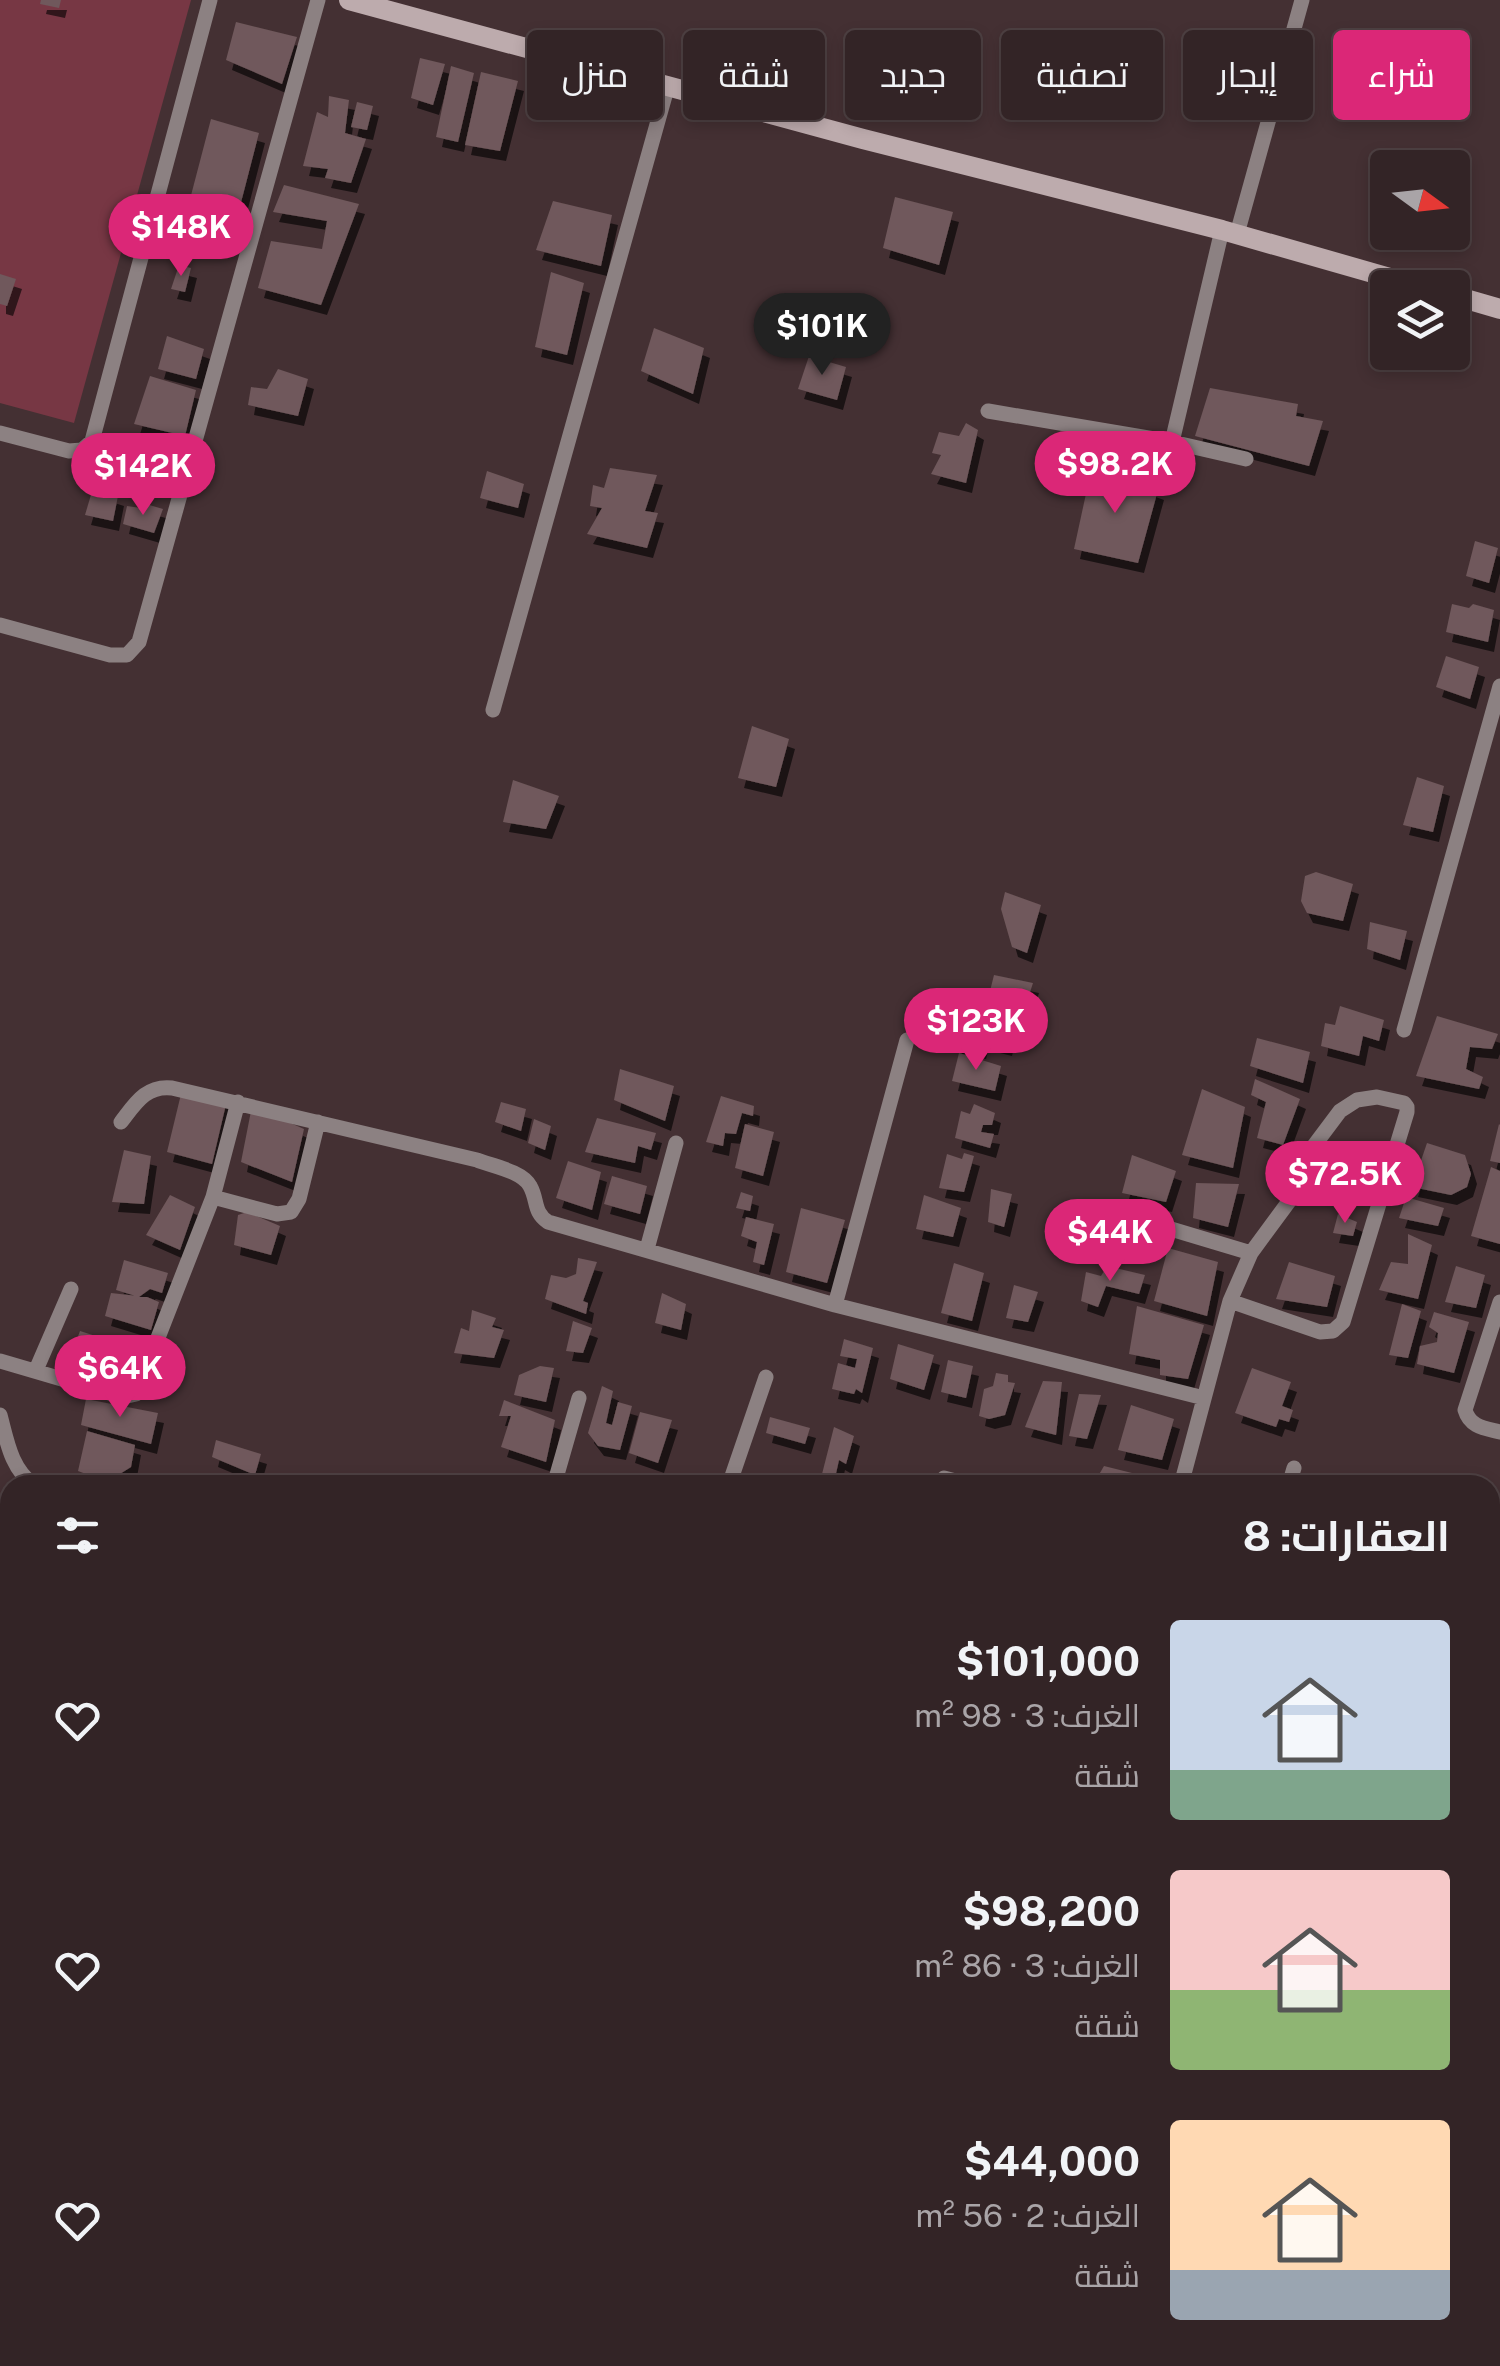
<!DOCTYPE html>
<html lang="ar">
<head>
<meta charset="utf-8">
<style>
	:root { --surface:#332426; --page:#3e3032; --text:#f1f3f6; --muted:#a9a4a7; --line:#4e4143; --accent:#db2777 }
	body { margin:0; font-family:"Public Sans",Cairo,sans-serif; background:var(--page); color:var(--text); direction:rtl; height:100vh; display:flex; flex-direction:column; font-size:38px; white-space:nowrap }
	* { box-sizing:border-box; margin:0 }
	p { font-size:32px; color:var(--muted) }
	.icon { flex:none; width:55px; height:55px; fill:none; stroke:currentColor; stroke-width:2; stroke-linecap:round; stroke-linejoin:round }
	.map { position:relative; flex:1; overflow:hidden; direction:ltr }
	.drawer { position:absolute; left:0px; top:1475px; width:1500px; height:892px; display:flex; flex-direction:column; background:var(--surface); border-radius:30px 30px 0 0; box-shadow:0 5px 15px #0003,0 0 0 2px var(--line); direction:rtl }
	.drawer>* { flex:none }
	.top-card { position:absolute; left:30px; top:30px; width:1440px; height:90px; direction:rtl; display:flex; gap:20px }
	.needle { width:65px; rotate:105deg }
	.tools { position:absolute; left:1370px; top:150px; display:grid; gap:20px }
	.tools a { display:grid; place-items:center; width:100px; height:100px; border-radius:10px; background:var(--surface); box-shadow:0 5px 15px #0003,0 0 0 2px var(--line); font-size:50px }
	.price { position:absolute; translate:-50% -85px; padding:0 22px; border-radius:35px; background:var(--accent); color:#fff; font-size:32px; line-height:65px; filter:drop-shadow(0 2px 5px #0008) }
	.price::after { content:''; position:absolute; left:50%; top:60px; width:30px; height:22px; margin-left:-15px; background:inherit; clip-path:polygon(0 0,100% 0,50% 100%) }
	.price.selected { background:#222; color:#fff }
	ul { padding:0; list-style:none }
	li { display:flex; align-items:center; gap:30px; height:250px; padding:0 50px }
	li span { display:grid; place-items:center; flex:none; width:280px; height:200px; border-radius:10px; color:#555 }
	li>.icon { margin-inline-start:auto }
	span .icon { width:120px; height:120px; fill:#fffc; stroke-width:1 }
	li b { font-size:42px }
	h2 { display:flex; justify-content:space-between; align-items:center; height:120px; padding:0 50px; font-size:42px }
	.pill { padding:0 35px; border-radius:10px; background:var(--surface); box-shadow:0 5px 15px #0003,0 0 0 2px var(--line); font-size:35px; line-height:90px }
	.pill.selected { background:var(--accent); color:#fff }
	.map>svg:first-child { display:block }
	.green { fill:#773744 }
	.building { fill:#6f585b; filter:url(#shadow) }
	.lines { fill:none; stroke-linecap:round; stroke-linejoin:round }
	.minor { stroke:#8c8182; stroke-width:15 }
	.secondary { stroke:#bdabad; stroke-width:20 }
</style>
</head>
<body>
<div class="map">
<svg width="1500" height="2366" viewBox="0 0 1500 2366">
	<defs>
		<filter id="shadow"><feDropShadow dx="6" dy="10" stdDeviation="0" flood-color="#0009"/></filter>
	</defs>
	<rect width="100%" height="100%" fill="#443033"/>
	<!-- green -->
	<path class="green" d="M 0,0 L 191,0 L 74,423 L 0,403 Z"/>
	<!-- building -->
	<path class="building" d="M 41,0 L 61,0 L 59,8 L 40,4 Z
		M 236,22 L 297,37 L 282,84 L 226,60 Z
		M 420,58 L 445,64 L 433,105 L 411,98 Z
		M 451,66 L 474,73 L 458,142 L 436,137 Z
		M 481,72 L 518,81 L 500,151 L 465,145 Z
		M 329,96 L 349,100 L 345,133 L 366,139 L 351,183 L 325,178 L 328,169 L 303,166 L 317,112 L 328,117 Z
		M 357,102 L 373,106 L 367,130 L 351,127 Z
		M 211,119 L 259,133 L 238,214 L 189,203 Z
		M 284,185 L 359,204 L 321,305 L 258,288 L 271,241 L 322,249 L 327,221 L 273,212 Z
		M 895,197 L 953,212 L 939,265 L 883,248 Z
		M 553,201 L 612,215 L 601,266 L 536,250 Z
		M 179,265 L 191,268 L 185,292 L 171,289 Z
		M 551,272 L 584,283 L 567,355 L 535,347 Z
		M 0,274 L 16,279 L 7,306 L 0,304 Z
		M 654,328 L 704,348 L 693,394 L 641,371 Z
		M 167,336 L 204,349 L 196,379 L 158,369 Z
		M 809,356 L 846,367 L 837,400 L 798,389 Z
		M 278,369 L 308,379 L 298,416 L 248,405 L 251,387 L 267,389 Z
		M 150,376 L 196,390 L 185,436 L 134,424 Z
		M 1210,388 L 1298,404 L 1296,416 L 1323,421 L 1309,466 L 1195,436 Z
		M 966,423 L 978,430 L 966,483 L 931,474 L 941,455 L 932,453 L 939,432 L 959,436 Z
		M 1092,466 L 1158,490 L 1138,563 L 1074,549 Z
		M 610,468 L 657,475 L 645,511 L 658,513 L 647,548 L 587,534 L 602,508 L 590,506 L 593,485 L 604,488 Z
		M 487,471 L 524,484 L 518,508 L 480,498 Z
		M 93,488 L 118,496 L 113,521 L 85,515 Z
		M 146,504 L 163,509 L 154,533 L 123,524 L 127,506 L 141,508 Z
		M 1475,541 L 1498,548 L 1489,583 L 1466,576 Z
		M 1452,604 L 1469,608 L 1473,604 L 1494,610 L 1488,642 L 1446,632 Z
		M 1446,656 L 1479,667 L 1470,699 L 1436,687 Z
		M 752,726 L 789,739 L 776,787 L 738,778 Z
		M 1417,777 L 1444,786 L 1433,832 L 1403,825 Z
		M 513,780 L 559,796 L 546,829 L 503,822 Z
		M 1316,872 L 1353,884 L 1343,921 L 1307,913 L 1301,901 L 1305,876 Z
		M 1005,892 L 1041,905 L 1027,953 L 1012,947 L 1001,909 Z
		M 1370,922 L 1407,931 L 1400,960 L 1367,949 Z
		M 994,975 L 1033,983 L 1022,1017 L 986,1007 Z
		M 1340,1006 L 1384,1020 L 1379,1041 L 1363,1036 L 1359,1056 L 1321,1046 L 1325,1023 L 1335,1025 Z
		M 969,1012 L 1011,1025 L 1006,1046 L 994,1043 L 996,1034 L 985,1032 L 980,1049 L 947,1042 L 952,1022 L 966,1025 Z
		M 1437,1016 L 1498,1034 L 1492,1049 L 1470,1047 L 1466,1069 L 1483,1077 L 1479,1089 L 1416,1076 Z
		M 1257,1038 L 1310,1052 L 1303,1083 L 1250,1066 Z
		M 959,1053 L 1001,1066 L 995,1091 L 952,1081 Z
		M 620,1069 L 674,1086 L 665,1121 L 614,1100 Z
		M 1255,1079 L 1300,1099 L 1283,1145 L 1257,1138 L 1266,1102 L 1251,1095 Z
		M 1202,1089 L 1245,1107 L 1233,1168 L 1182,1155 Z
		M 182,1090 L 227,1100 L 212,1164 L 167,1152 Z
		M 721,1096 L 754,1106 L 753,1116 L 742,1113 L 736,1134 L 725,1133 L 723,1146 L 706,1142 Z
		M 501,1102 L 526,1109 L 521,1131 L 495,1122 Z
		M 974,1104 L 995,1113 L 992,1125 L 983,1125 L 981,1132 L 994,1134 L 990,1148 L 955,1138 L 961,1111 L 970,1114 Z
		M 252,1106 L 304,1129 L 292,1182 L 241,1162 Z
		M 597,1118 L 656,1133 L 651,1150 L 638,1146 L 635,1163 L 585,1152 Z
		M 534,1119 L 551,1126 L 545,1150 L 528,1143 Z
		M 745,1124 L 774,1132 L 763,1176 L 735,1168 Z
		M 1499,1124 L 1500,1125 L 1500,1163 L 1490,1161 Z
		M 1427,1143 L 1465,1155 L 1471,1174 L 1467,1187 L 1451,1195 L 1412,1187 Z
		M 124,1150 L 151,1156 L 144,1204 L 112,1202 Z
		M 964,1153 L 974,1156 L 964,1192 L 939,1188 L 947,1154 L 962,1159 Z
		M 1132,1155 L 1176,1171 L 1166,1202 L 1122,1193 Z
		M 568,1161 L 601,1172 L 592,1210 L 556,1198 Z
		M 1491,1167 L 1500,1171 L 1500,1244 L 1471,1236 Z
		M 612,1176 L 647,1186 L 640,1214 L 604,1204 Z
		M 1196,1183 L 1239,1184 L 1228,1227 L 1193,1218 Z
		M 991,1189 L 1012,1194 L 1004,1227 L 988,1222 Z
		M 741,1192 L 753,1196 L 750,1211 L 736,1208 Z
		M 170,1195 L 195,1207 L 180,1250 L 146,1235 Z
		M 924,1195 L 961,1208 L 953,1237 L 916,1229 Z
		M 1406,1197 L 1444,1208 L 1438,1226 L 1399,1218 Z
		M 801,1208 L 845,1220 L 827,1283 L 786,1272 Z
		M 247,1212 L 280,1226 L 271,1255 L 234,1245 L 238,1215 Z
		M 1338,1214 L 1357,1222 L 1353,1236 L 1333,1233 Z
		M 746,1217 L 774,1224 L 764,1265 L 753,1262 L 757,1242 L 741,1236 Z
		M 1408,1234 L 1432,1245 L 1418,1299 L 1379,1290 L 1391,1262 L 1408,1264 Z
		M 1168,1248 L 1218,1262 L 1207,1316 L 1154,1301 Z
		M 578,1258 L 597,1262 L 583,1301 L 588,1303 L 586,1314 L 545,1299 L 551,1275 L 566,1278 L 576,1274 Z
		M 124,1260 L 168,1273 L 162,1293 L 150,1289 L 139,1297 L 116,1290 Z
		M 1289,1262 L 1335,1276 L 1327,1307 L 1276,1299 Z
		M 954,1263 L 984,1273 L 972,1321 L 941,1313 Z
		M 1107,1266 L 1145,1275 L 1139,1294 L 1106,1286 L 1098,1307 L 1081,1301 L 1086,1272 L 1101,1276 Z
		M 1456,1266 L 1485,1275 L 1476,1308 L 1445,1302 Z
		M 1014,1285 L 1038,1292 L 1028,1322 L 1006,1318 Z
		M 111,1293 L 147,1297 L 159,1302 L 151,1330 L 105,1316 Z
		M 662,1293 L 686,1304 L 681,1330 L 655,1323 Z
		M 1402,1304 L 1421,1311 L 1408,1358 L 1389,1355 Z
		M 1137,1306 L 1204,1325 L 1188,1379 L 1160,1375 L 1160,1360 L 1129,1354 Z
		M 472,1310 L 496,1318 L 492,1327 L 504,1330 L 494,1358 L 454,1353 L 461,1328 L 469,1331 Z
		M 1434,1312 L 1469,1322 L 1454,1373 L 1417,1364 L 1420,1346 L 1437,1342 L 1438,1333 L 1429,1327 Z
		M 573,1321 L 592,1328 L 583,1353 L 566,1351 Z
		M 80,1331 L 130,1347 L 122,1377 L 106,1373 L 97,1356 L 72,1367 L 67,1366 Z
		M 844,1339 L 873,1348 L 862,1393 L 856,1389 L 854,1394 L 832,1389 L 838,1363 L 855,1368 L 857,1359 L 840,1356 Z
		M 898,1344 L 934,1355 L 924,1390 L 890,1379 Z
		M 948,1360 L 973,1366 L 966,1398 L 941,1392 Z
		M 540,1366 L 554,1368 L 546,1402 L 514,1395 L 519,1375 Z
		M 1252,1368 L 1291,1382 L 1282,1406 L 1293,1410 L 1289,1422 L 1279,1419 L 1276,1427 L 1235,1413 Z
		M 996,1373 L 1008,1375 L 1008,1382 L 1015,1383 L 1005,1415 L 989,1419 L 979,1416 L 984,1389 L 993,1386 Z
		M 1043,1381 L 1062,1382 L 1056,1435 L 1025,1427 Z
		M 602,1386 L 613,1391 L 606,1423 L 612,1425 L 618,1402 L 632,1406 L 620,1450 L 598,1446 L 588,1433 Z
		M 1079,1394 L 1101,1395 L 1087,1439 L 1069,1436 Z
		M 86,1399 L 158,1413 L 151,1444 L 81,1425 Z
		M 504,1400 L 555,1420 L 546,1462 L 501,1447 L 511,1416 L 499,1416 Z
		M 1131,1405 L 1174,1419 L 1162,1460 L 1118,1450 Z
		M 640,1412 L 672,1420 L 658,1463 L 629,1453 Z
		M 770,1417 L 810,1428 L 805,1444 L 766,1433 Z
		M 834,1427 L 854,1436 L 846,1464 L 839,1460 L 835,1478 L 821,1478 Z
		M 87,1431 L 135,1445 L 131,1467 L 107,1482 L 78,1471 Z
		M 216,1440 L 261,1454 L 255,1475 L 212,1457 Z
		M 1104,1466 L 1156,1479 L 1154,1485 L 1093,1485 Z
		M 592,1476 L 608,1477 L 605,1485 L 590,1485 Z
		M 9,1562 L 10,1562 L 10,1588 L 2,1584 Z
		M 0,1878 L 10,1880 L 10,1936 L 0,1933 Z
		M 1490,2007 L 1496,2008 L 1495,2013 L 1500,2015 L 1500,2033 L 1491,2078 L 1500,2081 L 1500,2132 L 1490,2128 Z
		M 58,2358 L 72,2361 L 70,2366 L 56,2366 Z
		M 558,2358 L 617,2358 L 615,2366 L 561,2366 L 557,2363 Z"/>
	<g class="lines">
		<!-- minor -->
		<path class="minor" d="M 1237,234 L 1302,0
			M 988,411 L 1172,442 L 1246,459
			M 0,433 L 69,451 L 82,450 L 92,441 L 210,0
			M 1172,442 L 1222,230
			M 0,625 L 110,655 L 127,655 L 139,642 L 318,0
			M 493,710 L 668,85
			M 1404,1030 L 1500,686
			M 121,1122 C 135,1104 146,1085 172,1088 L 477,1160 C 492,1166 522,1171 530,1186 C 538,1200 533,1212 548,1222 L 835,1305 L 1204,1398
			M 213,1197 L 238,1102
			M 1121,1214 L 1251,1253
			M 647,1249 L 676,1143
			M 1500,1302 L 1465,1410 C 1470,1427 1484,1428 1500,1432
			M 835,1305 L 907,1040
			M 0,1361 L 123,1397 L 136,1394 L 213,1197 L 277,1214 L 291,1212 L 299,1199 L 318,1122
			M 36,1370 L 71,1289
			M 0,1415 C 7,1441 11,1469 34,1485
			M 944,1478 L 971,1485
			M 554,1485 L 579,1398
			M 729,1485 L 766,1377
			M 1181,1485 L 1230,1301 L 1251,1253 L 1290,1200 L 1313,1147 L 1340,1111 L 1357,1100 L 1377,1097 L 1404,1103 L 1407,1107 L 1407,1112 L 1343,1322 L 1333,1331 L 1320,1332 L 1230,1301
			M 1289,1485 L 1294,1468
			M 1490,1771 L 1500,1774
			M 1490,2170 L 1500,2173
			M 0,2333 L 10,2336
			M 1094,2366 L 1097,2358"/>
		<!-- secondary -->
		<path class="secondary" d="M 349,0 L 863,139 L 1222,230 L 1425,288
			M 1452,295 L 1500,309"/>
	</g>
</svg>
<div class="tools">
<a><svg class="needle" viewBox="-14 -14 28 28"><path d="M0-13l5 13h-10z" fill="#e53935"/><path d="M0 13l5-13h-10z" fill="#a9a4a7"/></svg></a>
<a><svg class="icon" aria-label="layers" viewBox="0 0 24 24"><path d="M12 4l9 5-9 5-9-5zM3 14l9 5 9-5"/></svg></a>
</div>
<b class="price" style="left:181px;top:279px">$148K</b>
<b class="price selected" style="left:822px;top:378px">$101K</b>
<b class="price" style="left:1115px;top:516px">$98.2K</b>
<b class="price" style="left:143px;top:518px">$142K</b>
<b class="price" style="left:976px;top:1073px">$123K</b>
<b class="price" style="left:1345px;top:1226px">$72.5K</b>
<b class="price" style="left:1110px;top:1284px">$44K</b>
<b class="price" style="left:120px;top:1420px">$64K</b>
<div class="top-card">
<a class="pill selected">شراء</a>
<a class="pill">إيجار</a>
<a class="pill">تصفية</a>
<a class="pill">جديد</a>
<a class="pill">شقة</a>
<a class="pill">منزل</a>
</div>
<section class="drawer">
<h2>العقارات: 8<svg class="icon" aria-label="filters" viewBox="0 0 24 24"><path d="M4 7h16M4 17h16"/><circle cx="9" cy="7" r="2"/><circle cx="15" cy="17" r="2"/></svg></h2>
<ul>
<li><span style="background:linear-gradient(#c9d6e8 75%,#7fa58c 0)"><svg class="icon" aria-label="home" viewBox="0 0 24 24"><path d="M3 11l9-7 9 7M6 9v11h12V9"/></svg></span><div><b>$101,000</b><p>الغرف: 3 · 98 m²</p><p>شقة</p></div><svg class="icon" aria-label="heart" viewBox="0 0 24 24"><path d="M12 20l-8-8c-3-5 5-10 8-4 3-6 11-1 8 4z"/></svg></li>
<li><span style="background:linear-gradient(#f6c9c9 60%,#8fb573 0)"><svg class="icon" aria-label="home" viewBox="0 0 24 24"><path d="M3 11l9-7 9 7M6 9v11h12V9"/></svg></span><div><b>$98,200</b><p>الغرف: 3 · 86 m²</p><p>شقة</p></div><svg class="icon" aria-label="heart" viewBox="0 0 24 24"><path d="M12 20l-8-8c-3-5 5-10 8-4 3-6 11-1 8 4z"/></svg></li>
<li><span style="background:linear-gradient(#ffd9b3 75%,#9aa5b1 0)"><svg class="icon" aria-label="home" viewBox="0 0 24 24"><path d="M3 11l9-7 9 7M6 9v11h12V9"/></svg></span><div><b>$44,000</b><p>الغرف: 2 · 56 m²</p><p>شقة</p></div><svg class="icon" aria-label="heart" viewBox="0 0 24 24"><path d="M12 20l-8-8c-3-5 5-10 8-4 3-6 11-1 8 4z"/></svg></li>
</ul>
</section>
</div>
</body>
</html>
